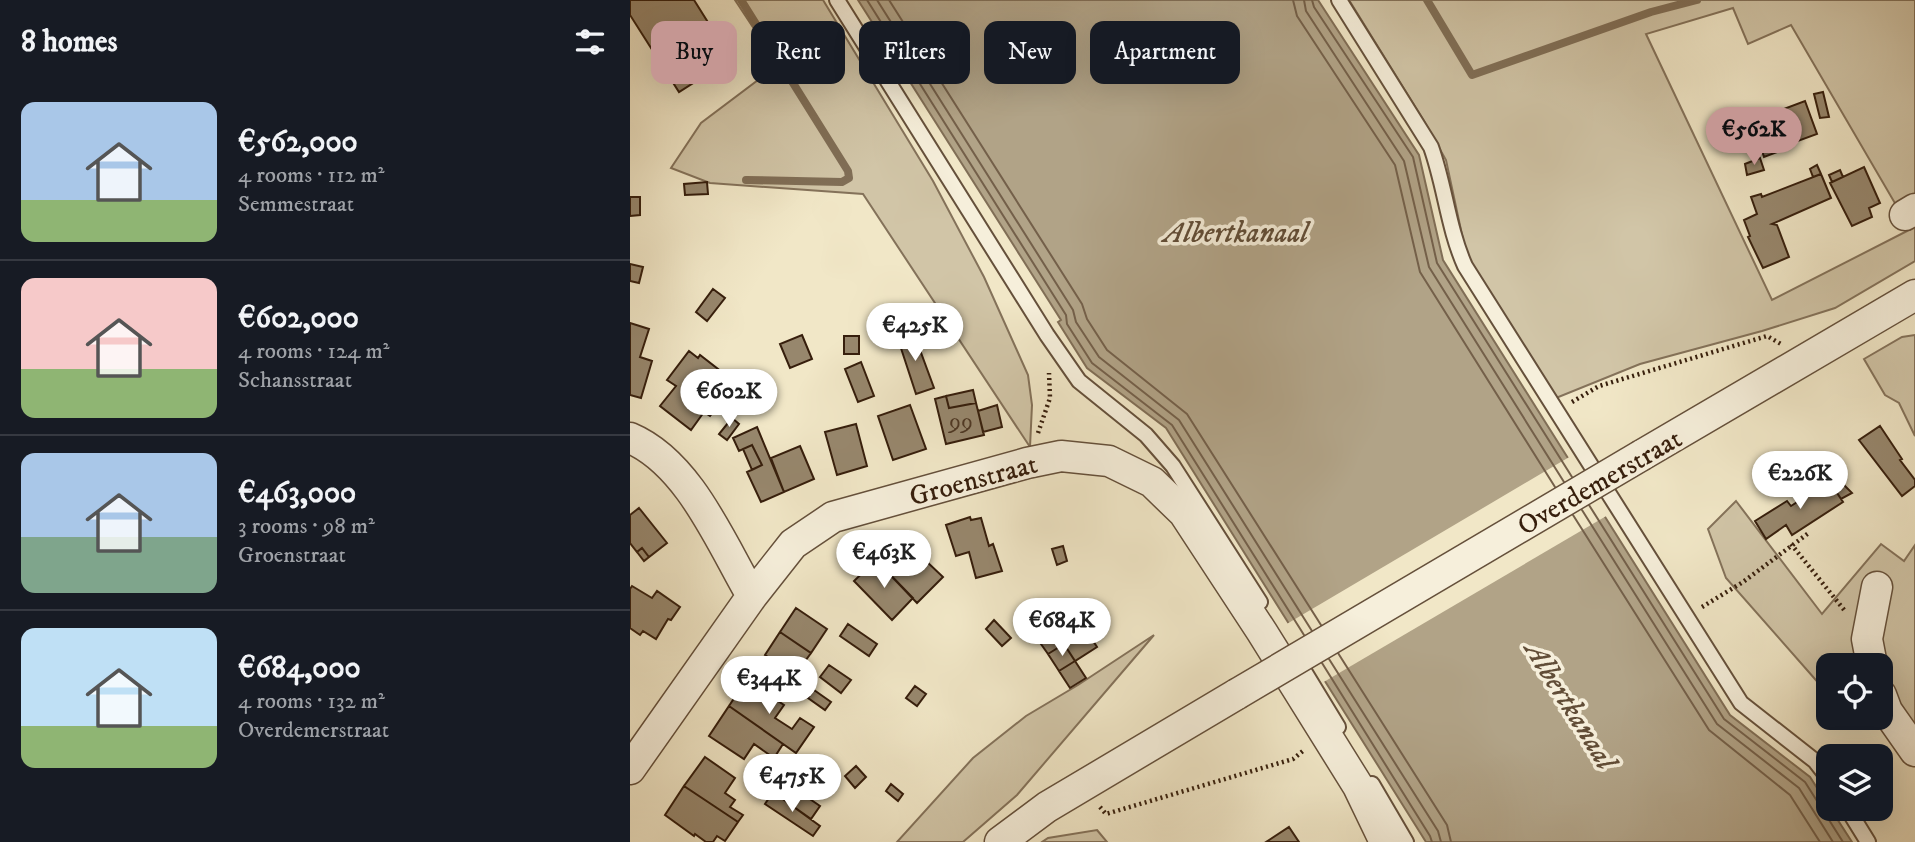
<!DOCTYPE html>
<html lang="en">
<head>
<meta charset="utf-8">
<style>
	:root { --surface:#171b24; --page:#242831; --text:#f1f3f6; --muted:#9ea1a6; --line:#363941; --accent:#c59692 }
	body { margin:0; font-family:"IM FELL DW Pica",serif; background:var(--page); color:var(--text); height:100vh; display:flex; flex-direction:column; font-size:26px; white-space:nowrap }
	* { box-sizing:border-box; margin:0 }
	p { font-size:23px; color:var(--muted) }
	.icon { flex:none; width:38px; height:38px; fill:none; stroke:currentColor; stroke-width:2; stroke-linecap:round; stroke-linejoin:round }
	.map { position:relative; flex:1; overflow:hidden }
	.panel { display:flex; flex-direction:column; background:var(--surface); width:630px }
	.panel>* { flex:none }
	.top-card { position:absolute; left:21px; top:21px; width:665px; height:63px; display:flex; gap:14px }
	.controls { position:absolute; left:1186px; top:653px; display:grid; gap:14px }
	.controls a { display:grid; place-items:center; width:77px; height:77px; border-radius:14px; background:var(--surface); box-shadow:0 7px 28px #0002; font-size:35px }
	.price { position:absolute; translate:-50% -60px; padding:0 16px; border-radius:24px; background:#fff; color:#222; font-size:23px; line-height:46px; filter:drop-shadow(0 2px 4px #0008) }
	.price::after { content:''; position:absolute; left:50%; top:42px; width:21px; height:16px; margin-left:-10px; background:inherit; clip-path:polygon(0 0,100% 0,50% 100%) }
	.price.active { background:var(--accent); color:#111 }
	ul { padding:0; list-style:none }
	li { display:flex; align-items:center; gap:21px; height:175px; padding:0 21px }
	li+li { border-top:2px solid var(--line) }
	li span { display:grid; place-items:center; flex:none; width:196px; height:140px; border-radius:14px; color:#555 }
	li>.icon { margin-inline-start:auto }
	span .icon { width:84px; height:84px; fill:#fffc; stroke-width:1 }
	li b { font-size:30px }
	h2 { display:flex; justify-content:space-between; align-items:center; height:84px; padding:0 21px; font-size:30px }
	.chip { padding:0 24px; border-radius:14px; background:var(--surface); box-shadow:0 7px 28px #0002; font-size:24px; line-height:63px }
	.chip.active { background:var(--accent); color:#111 }
	main { display:flex; flex:1; min-height:0 }
	.map>svg:first-child { display:block }
	.green { fill:#d1c5a7; stroke:#84725a; stroke-width:2 }
	.water { fill:#b1a387; stroke:#806e56; stroke-width:2 }
	.pier { fill:#f1e7c7 }
	.lines { fill:none; stroke-linecap:round; stroke-linejoin:round }
	.shore { stroke:#74604a; stroke-width:2 }
	.stream { stroke:#806e56; stroke-width:8 }
	.building { fill:#97876d; stroke:#361e0c; stroke-width:2 }
	.lane-casing { stroke:#65503b; stroke-width:18 }
	.street-casing { stroke:#65503b; stroke-width:33 }
	.path { stroke:#361e0c; stroke-width:4.5; stroke-dasharray:2 3.5; stroke-linecap:butt }
	.lane { stroke:#f6efdb; stroke-width:14 }
	.street { stroke:#f6efdb; stroke-width:30 }
	.street-bridge-casing { stroke:#65503b; stroke-width:33; stroke-linecap:butt }
	.street-bridge { stroke:#f6efdb; stroke-width:30 }
	.labels { text-anchor:middle; stroke-width:7; stroke-linejoin:round; paint-order:stroke }
	.number-label { font-size:24px; fill:#4e3824 }
	.street-label { font-size:28px; fill:#361e0c; stroke:#f6efdb }
	.water-label { font-size:30px; font-style:italic; fill:#614d37; stroke:#f6efdb }
</style>
</head>
<body>
<main>
<section class="panel">
<h2>8 homes<svg class="icon" aria-label="filters" viewBox="0 0 24 24"><path d="M4 7h16M4 17h16"/><circle cx="9" cy="7" r="2"/><circle cx="15" cy="17" r="2"/></svg></h2>
<ul>
<li><span style="background:linear-gradient(#a9c7e8 70%,#8fb573 0)"><svg class="icon" aria-label="home" viewBox="0 0 24 24"><path d="M3 11l9-7 9 7M6 9v11h12V9"/></svg></span><div><b>€562,000</b><p>4 rooms · 112 m²</p><p>Semmestraat</p></div></li>
<li><span style="background:linear-gradient(#f6c9c9 65%,#8fb573 0)"><svg class="icon" aria-label="home" viewBox="0 0 24 24"><path d="M3 11l9-7 9 7M6 9v11h12V9"/></svg></span><div><b>€602,000</b><p>4 rooms · 124 m²</p><p>Schansstraat</p></div></li>
<li><span style="background:linear-gradient(#a9c7e8 60%,#7fa58c 0)"><svg class="icon" aria-label="home" viewBox="0 0 24 24"><path d="M3 11l9-7 9 7M6 9v11h12V9"/></svg></span><div><b>€463,000</b><p>3 rooms · 98 m²</p><p>Groenstraat</p></div></li>
<li><span style="background:linear-gradient(#bfe0f5 70%,#8fb573 0)"><svg class="icon" aria-label="home" viewBox="0 0 24 24"><path d="M3 11l9-7 9 7M6 9v11h12V9"/></svg></span><div><b>€684,000</b><p>4 rooms · 132 m²</p><p>Overdemerstraat</p></div></li>
</ul>
</section>
<div class="map">
<svg width="1285" height="842" viewBox="0 0 1285 842">
	<rect width="100%" height="100%" fill="#f1e7c7"/>
	<filter id="stains"><feTurbulence type="fractalNoise" baseFrequency=".00286" numOctaves="4"/><feColorMatrix values="0 0 0 0 .2 0 0 0 0 .09 0 0 0 0 .02 0 0 0 .5 -.17"/></filter>
	<radialGradient id="worn" r=".72"><stop offset=".6" stop-color="#630" stop-opacity="0"/><stop offset="1" stop-color="#630" stop-opacity=".3"/></radialGradient>
	<!-- green -->
	<path class="green" d="M 105,0 L 193,0 L 303,181 L 354,277 L 398,375 L 402,405 L 400,447 L 233,194 L 80,183 L 41,168 L 71,123 L 148,65 Z
		M 719,0 L 1285,0 L 1285,195 L 1266,205 L 1161,25 L 1118,44 L 1103,8 L 1016,34 L 1142,300 L 1281,229 L 1277,222 L 1285,218 L 1285,261 L 1205,308 L 1132,331 L 1010,364 L 926,398 L 837,258 L 816,160 L 794,121 Z
		M 1285,335 L 1285,436 L 1269,403 L 1255,395 L 1234,359 L 1272,337 Z
		M 1106,501 L 1192,614 L 1251,544 L 1274,561 L 1285,545 L 1285,736 L 1251,693 L 1251,665 L 1199,665 L 1199,695 L 1096,578 L 1078,529 Z
		M 524,635 L 387,795 L 333,842 L 267,842 L 343,758 L 396,716 L 448,685 Z
		M 467,830 L 477,842 L 412,842 L 418,838 Z"/>
	<!-- water -->
	<path class="water" d="M 228,0 L 688,0 L 789,155 L 813,260 L 1100,715 L 1180,777 L 1222,842 L 796,842 L 536,428 L 457,368 L 428,322 L 431,320 Z"/>
	<!-- pier -->
	<path class="pier" d="M 941,456 L 978,515 L 692,683 L 655,625 Z"/>
	<g class="lines">
		<!-- shore -->
		<path class="shore" d="M 237,0 L 436,315 L 437,324 L 462,363 L 542,425 L 674,635
			M 247,0 L 443,310 L 446,322 L 469,357 L 549,420 L 682,631
			M 259,0 L 452,304 L 457,319 L 477,350 L 557,414 L 691,625
			M 663,0 L 667,16 L 765,165 L 790,272 L 925,487
			M 674,0 L 676,11 L 774,161 L 799,267 L 934,482
			M 682,0 L 684,7 L 783,157 L 807,263 L 942,477
			M 959,505 L 1094,719 L 1175,782 L 1213,842
			M 952,510 L 1087,724 L 1169,788 L 1203,842
			M 943,515 L 1079,730 L 1160,795 L 1190,842
			M 708,653 L 817,825 L 821,842
			M 699,659 L 808,831 L 811,842
			M 692,663 L 800,836 L 802,842"/>
		<!-- stream -->
		<path class="stream" d="M 111,0 L 218,171 L 219,178 L 212,182 L 116,180
			M 797,0 L 842,75 L 1021,12 L 1067,0"/>
	</g>
	<!-- building -->
	<path class="building" d="M 0,0 L 64,0 L 101,59 L 49,92 L 0,15 Z
		M 1193,92 L 1199,117 L 1190,118 L 1184,94 Z
		M 1175,101 L 1187,134 L 1162,143 L 1163,146 L 1134,157 L 1125,129 L 1133,126 L 1130,119 L 1144,115 L 1146,119 L 1154,116 L 1151,110 Z
		M 1115,118 L 1119,135 L 1108,138 L 1103,122 Z
		M 1130,158 L 1134,170 L 1117,175 L 1115,164 Z
		M 1187,165 L 1191,174 L 1183,177 L 1180,169 Z
		M 1234,167 L 1250,203 L 1239,208 L 1242,217 L 1222,226 L 1200,183 Z
		M 1210,170 L 1213,177 L 1202,182 L 1199,175 Z
		M 1191,174 L 1201,198 L 1142,224 L 1147,225 L 1159,257 L 1133,268 L 1118,237 L 1120,236 L 1114,220 L 1127,214 L 1121,197 L 1131,194 L 1132,197 Z
		M 77,182 L 78,194 L 55,195 L 54,184 Z
		M 0,197 L 10,197 L 10,215 L 0,216 Z
		M 0,264 L 13,267 L 9,283 L 0,281 Z
		M 83,289 L 95,298 L 77,321 L 66,312 Z
		M 0,323 L 19,329 L 10,357 L 22,361 L 11,398 L 0,395 Z
		M 283,331 L 304,388 L 286,394 L 267,336 Z
		M 172,335 L 182,359 L 160,368 L 150,344 Z
		M 214,336 L 229,336 L 229,354 L 214,354 Z
		M 59,351 L 68,358 L 70,355 L 106,383 L 80,416 L 74,412 L 61,430 L 30,406 L 46,386 L 37,380 Z
		M 231,362 L 244,396 L 228,402 L 215,369 Z
		M 343,390 L 346,403 L 319,408 L 316,396 Z
		M 316,396 L 319,408 L 346,403 L 354,435 L 316,444 L 305,399 Z
		M 280,405 L 296,449 L 263,460 L 248,416 Z
		M 367,405 L 372,427 L 353,432 L 348,411 Z
		M 102,418 L 109,424 L 97,440 L 89,434 Z
		M 226,424 L 237,466 L 207,475 L 195,432 Z
		M 1250,426 L 1272,459 L 1270,460 L 1285,480 L 1285,486 L 1272,496 L 1229,440 Z
		M 127,427 L 154,492 L 131,502 L 117,472 L 132,465 L 122,445 L 109,451 L 103,438 Z
		M 122,445 L 132,465 L 122,470 L 113,449 Z
		M 170,446 L 184,479 L 154,492 L 141,458 Z
		M 1188,474 L 1195,484 L 1173,498 L 1166,488 Z
		M 1204,475 L 1222,493 L 1211,499 L 1198,479 Z
		M 1198,479 L 1213,502 L 1162,535 L 1156,525 L 1136,539 L 1125,521 L 1157,501 L 1161,506 L 1195,484 L 1194,481 Z
		M 9,508 L 37,543 L 19,557 L 12,548 L 7,552 L 0,543 L 0,515 Z
		M 340,517 L 341,520 L 351,518 L 359,546 L 363,544 L 372,571 L 346,578 L 339,552 L 326,556 L 316,525 Z
		M 272,536 L 297,558 L 295,560 L 313,577 L 287,603 L 246,560 Z
		M 433,546 L 437,561 L 427,565 L 422,549 Z
		M 12,548 L 19,557 L 14,561 L 7,552 Z
		M 246,560 L 283,598 L 262,620 L 224,581 Z
		M 2,586 L 22,598 L 27,591 L 50,607 L 41,620 L 38,619 L 26,639 L 13,631 L 10,635 L 0,628 L 0,589 Z
		M 166,608 L 197,629 L 181,653 L 150,632 Z
		M 364,620 L 381,638 L 372,646 L 356,629 Z
		M 218,624 L 247,644 L 239,656 L 210,636 Z
		M 456,630 L 467,647 L 445,661 L 434,644 L 418,654 L 411,644 L 431,632 L 437,642 Z
		M 150,632 L 181,653 L 165,675 L 135,655 Z
		M 434,644 L 445,661 L 429,671 L 418,654 Z
		M 445,661 L 456,678 L 440,688 L 429,671 Z
		M 199,665 L 221,680 L 211,693 L 190,677 Z
		M 116,680 L 154,705 L 145,718 L 162,729 L 170,718 L 184,727 L 166,753 L 99,706 Z
		M 285,686 L 296,694 L 287,706 L 276,698 Z
		M 184,690 L 201,702 L 195,710 L 178,698 Z
		M 99,706 L 153,744 L 144,758 L 124,744 L 114,759 L 79,736 Z
		M 75,757 L 105,778 L 95,793 L 105,800 L 100,807 L 113,815 L 108,822 L 54,786 Z
		M 226,766 L 236,777 L 225,788 L 215,776 Z
		M 152,780 L 190,806 L 181,819 L 143,792 Z
		M 261,784 L 273,794 L 268,801 L 256,791 Z
		M 54,786 L 108,822 L 95,841 L 87,836 L 83,842 L 76,842 L 65,834 L 64,836 L 35,815 Z
		M 143,792 L 190,826 L 183,836 L 135,804 Z
		M 659,827 L 669,842 L 636,842 Z"/>
	<g class="lines">
		<!-- lane casing -->
		<g class="lane-casing">
			<path id="lane" d="M 207,0 L 417,335 L 449,381 L 516,435 L 543,466 L 630,602
				M 709,0 L 801,147 C 815,186 818,228 835,266 L 1111,703 L 1185,761 L 1199,779
				M 666,658 L 708,727
				M 742,784 L 776,842
				M 1217,808 L 1238,842"/>
		</g>
		<!-- street casing -->
		<g class="street-casing">
			<path id="street" d="M 1275,215 L 1285,209
				M 0,438 C 59,463 91,543 122,596
				M 1012,455 L 1285,295
				M 1242,665 L 1237,639 L 1247,587
				M 1251,695 L 1257,711 L 1285,751
				M 0,769 L 122,596 L 163,544 L 203,517 L 397,463 L 431,456 L 479,461 L 522,482 L 554,513 L 632,632 L 728,786 L 755,842
				M 370,842 L 417,807 L 607,694"/>
		</g>
		<!-- path -->
		<path class="path" d="M 942,402 L 969,386 L 1137,336 L 1151,344
			M 408,433 L 420,398 L 419,373
			M 1161,544 L 1215,611
			M 1072,607 L 1113,582 L 1180,532
			M 470,807 L 476,814 L 663,759 L 674,750"/>
		<!-- lane -->
		<use href="#lane" class="lane"/>
		<!-- street -->
		<use href="#street" class="street"/>
		<!-- street-bridge casing -->
		<g class="street-bridge-casing">
			<path id="street-bridge" d="M 607,694 L 1012,455"/>
		</g>
		<!-- street-bridge -->
		<use href="#street-bridge" class="street-bridge"/>
	</g>
	<g class="labels">
		<!-- number labels -->
		<g class="number-label">
			<text x="331" y="429">99</text>
		</g>
		<!-- street labels -->
		<g class="street-label">
			<text transform="translate(343 479) rotate(-15)" y="10">Groenstraat</text>
			<text transform="translate(969 481) rotate(-30)" y="10">Overdemerstraat</text>
		</g>
		<!-- water labels -->
		<g class="water-label">
			<text x="606" y="242">Albertkanaal</text>
			<text transform="translate(941 705) rotate(58)" y="10">Albertkanaal</text>
		</g>
	</g>
	<rect width="100%" height="100%" filter="url(#stains)"/>
	<rect width="100%" height="100%" fill="url(#worn)"/>
</svg>
<div class="controls">
<a><svg class="icon" aria-label="locate" viewBox="0 0 24 24"><circle cx="12" cy="12" r="6"/><path d="M12 2v4M12 18v4M2 12h4M18 12h4"/></svg></a>
<a><svg class="icon" aria-label="layers" viewBox="0 0 24 24"><path d="M12 4l9 5-9 5-9-5zM3 14l9 5 9-5"/></svg></a>
</div>
<b class="price active" style="left:1124px;top:167px">€562K</b>
<b class="price" style="left:285px;top:363px">€425K</b>
<b class="price" style="left:99px;top:429px">€602K</b>
<b class="price" style="left:1170px;top:511px">€226K</b>
<b class="price" style="left:254px;top:590px">€463K</b>
<b class="price" style="left:432px;top:658px">€684K</b>
<b class="price" style="left:139px;top:716px">€344K</b>
<b class="price" style="left:162px;top:814px">€475K</b>
<div class="top-card">
<a class="chip active">Buy</a>
<a class="chip">Rent</a>
<a class="chip">Filters</a>
<a class="chip">New</a>
<a class="chip">Apartment</a>
</div>
</div>
</main>
</body>
</html>
